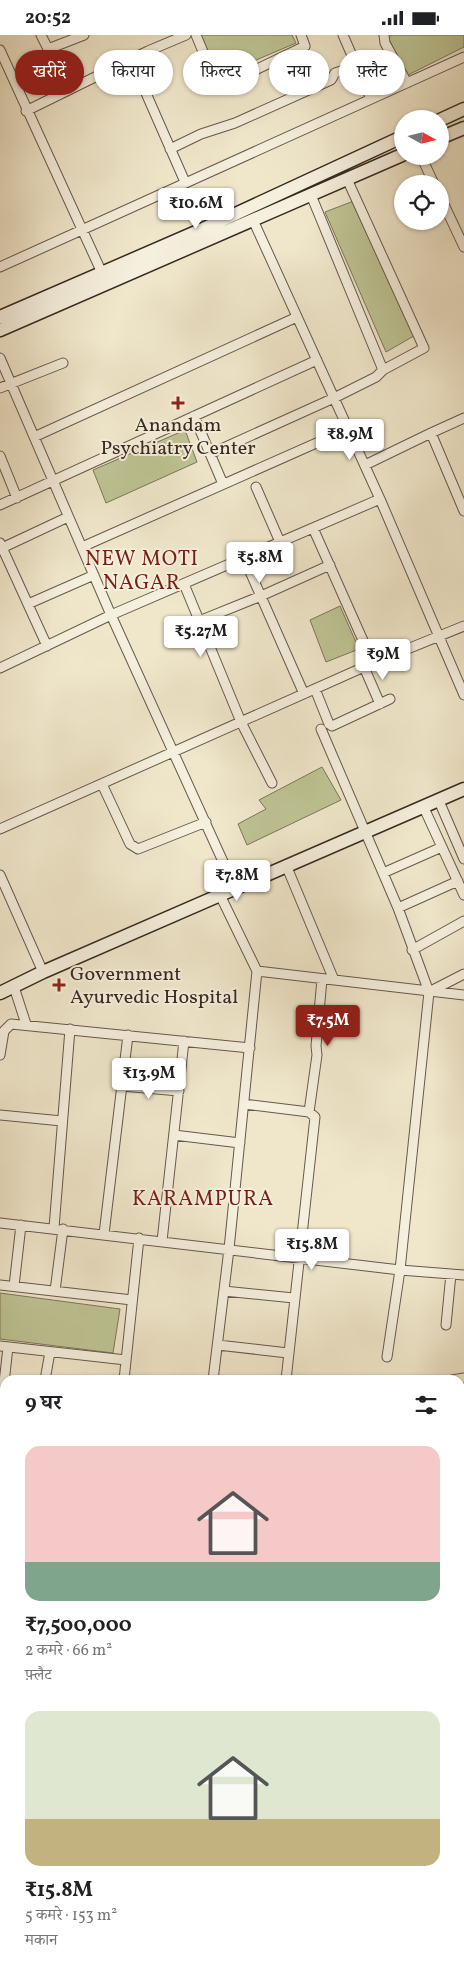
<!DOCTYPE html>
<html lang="hi">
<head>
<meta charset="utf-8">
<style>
	:root { --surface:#fff; --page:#f6f6f6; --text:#202124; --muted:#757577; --accent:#8f2418 }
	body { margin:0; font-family:Vollkorn,"Noto Serif Devanagari",serif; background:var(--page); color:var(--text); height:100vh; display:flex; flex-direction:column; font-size:19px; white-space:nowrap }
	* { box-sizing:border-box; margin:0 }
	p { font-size:16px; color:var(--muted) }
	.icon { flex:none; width:28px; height:28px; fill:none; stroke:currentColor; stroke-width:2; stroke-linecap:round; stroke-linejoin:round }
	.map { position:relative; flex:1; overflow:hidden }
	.drawer { position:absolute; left:0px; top:1340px; width:465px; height:601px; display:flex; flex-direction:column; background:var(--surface); border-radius:15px 15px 0 0; box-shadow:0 1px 4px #0004 }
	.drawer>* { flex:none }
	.guide { position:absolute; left:15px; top:15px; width:435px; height:45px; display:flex; gap:10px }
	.needle { width:32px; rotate:98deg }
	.controls { position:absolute; left:394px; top:75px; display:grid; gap:10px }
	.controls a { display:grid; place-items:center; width:55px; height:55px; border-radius:50%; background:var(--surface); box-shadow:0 1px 4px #0004; font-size:25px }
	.price { position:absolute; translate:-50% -42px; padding:0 11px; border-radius:5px; background:#fff; color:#222; font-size:16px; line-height:32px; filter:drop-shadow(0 1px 2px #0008) }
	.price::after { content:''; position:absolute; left:50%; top:30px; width:15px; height:11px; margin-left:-8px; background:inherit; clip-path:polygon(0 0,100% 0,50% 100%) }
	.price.current { background:var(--accent); color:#fff }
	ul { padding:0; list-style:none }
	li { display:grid; align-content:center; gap:10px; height:265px; padding:0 25px }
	li span { display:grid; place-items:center; height:155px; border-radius:15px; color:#555 }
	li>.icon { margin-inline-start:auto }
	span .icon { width:90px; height:90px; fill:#fffc; stroke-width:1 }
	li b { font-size:21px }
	h2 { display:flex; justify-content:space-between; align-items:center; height:60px; padding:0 25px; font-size:21px }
	.tag { padding:0 18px; border-radius:22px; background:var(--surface); box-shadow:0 1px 4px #0004; font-size:18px; line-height:45px }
	.tag.current { background:var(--accent); color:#fff }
	.status { display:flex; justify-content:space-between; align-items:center; height:35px; padding:0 25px; background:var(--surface); direction:ltr }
	.status svg { height:14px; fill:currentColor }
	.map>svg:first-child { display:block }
	.green { fill:#bec494; stroke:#7c765b }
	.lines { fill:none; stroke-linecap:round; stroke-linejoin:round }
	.street-casing { stroke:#67584c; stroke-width:11 }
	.secondary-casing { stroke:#392922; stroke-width:15 }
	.street { stroke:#f5efdd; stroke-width:9 }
	.secondary { stroke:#f5efdd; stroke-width:12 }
	.poi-dot { fill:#8f2418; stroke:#f5efdd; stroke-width:2 }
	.labels { text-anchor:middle; stroke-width:4; stroke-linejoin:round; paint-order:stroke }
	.poi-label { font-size:20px; fill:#392922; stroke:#f5efdd }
	.neighbourhood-label { font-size:21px; letter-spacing:1px; fill:#7a1f14; stroke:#f5efdd }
</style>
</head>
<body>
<div class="status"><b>20:52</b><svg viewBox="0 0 49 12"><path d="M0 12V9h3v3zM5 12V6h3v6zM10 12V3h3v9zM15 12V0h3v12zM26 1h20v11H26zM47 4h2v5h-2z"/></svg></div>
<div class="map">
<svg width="464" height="1941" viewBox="0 0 464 1941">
	<rect width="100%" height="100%" fill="#f0e7cb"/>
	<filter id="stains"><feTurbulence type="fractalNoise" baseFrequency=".004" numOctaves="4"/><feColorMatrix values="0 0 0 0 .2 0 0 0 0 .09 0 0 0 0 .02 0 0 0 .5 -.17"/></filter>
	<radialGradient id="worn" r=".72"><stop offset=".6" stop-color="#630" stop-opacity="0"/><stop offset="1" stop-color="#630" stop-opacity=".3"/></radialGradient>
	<!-- green -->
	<path class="green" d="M 202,0 L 292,0 L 296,8 L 214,43 L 193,4 Z
		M 392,0 L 464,0 L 464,12 L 406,41 L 388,2 Z
		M 359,164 L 419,298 L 386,317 L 325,177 Z
		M 185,395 L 197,427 L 106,468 L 93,435 Z
		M 340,571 L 359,614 L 326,627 L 310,585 Z
		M 322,732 L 341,765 L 247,810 L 238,789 L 266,774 L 259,765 Z
		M 0,1258 L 120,1274 L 113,1318 L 0,1304 Z
		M 5,1486 L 5,1936 L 201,1936 L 202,1941 L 0,1941 L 0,1487 Z"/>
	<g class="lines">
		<!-- street casing -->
		<g class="street-casing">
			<path id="street" d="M 41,0 L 48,14 L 84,0
				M 196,0 L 218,53 L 305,11 L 301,0
				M 343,0 L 371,64
				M 384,0 L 385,8 L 407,48
				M 48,14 L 67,56
				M 0,15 L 102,238
				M 131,24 L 185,147
				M 26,76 L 148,16 L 186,0
				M 170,114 L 201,99 L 235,88 L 331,45 L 335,38 L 356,31
				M 421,121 L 434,149
				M 347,144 L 424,313 L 383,335
				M 440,161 L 464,212
				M 253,185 L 380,464 L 464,660
				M 0,232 L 464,22
				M 0,323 L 111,580 L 235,853
				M 0,353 L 63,328
				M 194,381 L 223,449
				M 431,398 L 464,383
				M 34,402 L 297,282
				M 210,419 L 334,363 L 376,342 L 383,335 L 311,160
				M 0,421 L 17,463
				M 365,430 L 431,398 L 464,476
				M 256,452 L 280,507
				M 0,470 L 317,325
				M 313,493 L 373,628
				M 0,508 L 47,611
				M 82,512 L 348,394
				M 2,513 L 68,482
				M 244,523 L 304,659
				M 184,549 L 241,687 L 272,748
				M 28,569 L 94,540
				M 199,586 L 261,561 L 330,530
				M 364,632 L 380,669
				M 0,633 L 111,580 L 380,464
				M 315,654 L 329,689 L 332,691 L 390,664
				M 321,694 L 398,873 L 429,957 L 400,1235 L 387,1322
				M 102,749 L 130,809 L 138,814 L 206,787
				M 439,766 L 464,824
				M 424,773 L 464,860
				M 0,794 L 373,628 L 464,591
				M 286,830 L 334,945
				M 383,838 L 442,812
				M 0,840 L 43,937
				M 398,873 L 458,846
				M 412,915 L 464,886
				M 257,936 L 464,960
				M 14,952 L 26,989
				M 429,957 L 464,939
				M 0,1020 L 4,996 L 11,989 L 250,1013
				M 122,1051 L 179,1056
				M 244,1069 L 309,1077 L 315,1082 L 286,1345
				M 309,1077 L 317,1020 L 316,1011 L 322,944
				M 0,1080 L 62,1086
				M 174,1100 L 240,1108
				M 0,1188 L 400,1235 L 464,1240
				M 54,1193 L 70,994
				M 104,1199 L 128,1000
				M 162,1206 L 184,1006
				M 0,1250 L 132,1265
				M 14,1251 L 21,1190
				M 55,1256 L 63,1194
				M 224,1256 L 294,1263
				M 446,1290 L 451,1239
				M 218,1310 L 288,1318
				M 0,1311 L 126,1325
				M 45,1345 L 50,1317
				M 124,1345 L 139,1203
				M 213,1345 L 229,1214 L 257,936 L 220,860
				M 452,1345 L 464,1343
				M 1,1375 L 8,1312
				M 460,1457 L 464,1456
				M 460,1474 L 464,1473
				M 460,1490 L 464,1500
				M 460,1667 L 464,1666
				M 460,1723 L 464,1722
				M 460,1934 L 464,1933
				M 218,1936 L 219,1941
				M 437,1941 L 453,1936"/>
		</g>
		<!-- secondary casing -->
		<g class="secondary-casing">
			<path id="secondary" d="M 440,85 L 464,74
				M 440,103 L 464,93
				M 0,282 L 203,194 L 402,102
				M 0,295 L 402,120
				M 0,958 L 43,937 L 464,754"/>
		</g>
		<!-- street -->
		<use href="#street" class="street"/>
		<!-- secondary -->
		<use href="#secondary" class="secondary"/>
	</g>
	<!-- markers -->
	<g class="poi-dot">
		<path d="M175.5 360.5h5v5h5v5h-5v5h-5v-5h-5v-5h5z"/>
		<path d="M56.5 942.5h5v5h5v5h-5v5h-5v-5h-5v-5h5z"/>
	</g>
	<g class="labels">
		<!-- poi labels -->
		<g class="poi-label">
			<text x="178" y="396">Anandam<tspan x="178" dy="23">Psychiatry Center</tspan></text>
			<text x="70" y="945" text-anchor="start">Government<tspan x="70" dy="23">Ayurvedic Hospital</tspan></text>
		</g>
		<!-- neighbourhood labels -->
		<g class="neighbourhood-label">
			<text x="142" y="530">NEW MOTI<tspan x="142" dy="24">NAGAR</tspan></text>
			<text x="203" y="1170">KARAMPURA</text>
		</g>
	</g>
	<rect width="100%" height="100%" filter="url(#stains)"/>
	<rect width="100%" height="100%" fill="url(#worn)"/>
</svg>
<div class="controls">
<a><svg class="needle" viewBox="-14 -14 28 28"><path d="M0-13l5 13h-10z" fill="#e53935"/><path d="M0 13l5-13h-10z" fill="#757577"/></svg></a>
<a><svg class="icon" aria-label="locate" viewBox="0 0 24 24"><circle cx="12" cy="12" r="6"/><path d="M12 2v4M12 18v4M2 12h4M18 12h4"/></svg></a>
</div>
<b class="price" style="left:196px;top:195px">₹10.6M</b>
<b class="price" style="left:350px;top:426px">₹8.9M</b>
<b class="price" style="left:260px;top:549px">₹5.8M</b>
<b class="price" style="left:201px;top:623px">₹5.27M</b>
<b class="price" style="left:383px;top:646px">₹9M</b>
<b class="price" style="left:237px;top:867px">₹7.8M</b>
<b class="price current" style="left:328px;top:1012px">₹7.5M</b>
<b class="price" style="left:149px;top:1065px">₹13.9M</b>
<b class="price" style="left:312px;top:1236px">₹15.8M</b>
<div class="guide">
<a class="tag current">खरीदें</a>
<a class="tag">किराया</a>
<a class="tag">फ़िल्टर</a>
<a class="tag">नया</a>
<a class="tag">फ़्लैट</a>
</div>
<section class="drawer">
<h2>9 घर<svg class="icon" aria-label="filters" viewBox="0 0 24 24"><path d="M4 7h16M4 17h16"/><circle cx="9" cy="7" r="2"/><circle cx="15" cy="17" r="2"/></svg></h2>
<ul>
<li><span style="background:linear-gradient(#f6c9c9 75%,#7fa58c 0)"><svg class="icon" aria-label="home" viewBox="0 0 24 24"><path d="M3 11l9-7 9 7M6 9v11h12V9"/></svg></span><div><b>₹7,500,000</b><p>2 कमरे · 66 m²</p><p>फ़्लैट</p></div></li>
<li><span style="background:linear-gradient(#dfe7d0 70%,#c2b280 0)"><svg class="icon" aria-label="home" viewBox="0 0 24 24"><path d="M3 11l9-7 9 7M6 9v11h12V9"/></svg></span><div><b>₹15.8M</b><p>5 कमरे · 153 m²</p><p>मकान</p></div></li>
</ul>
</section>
</div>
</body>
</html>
